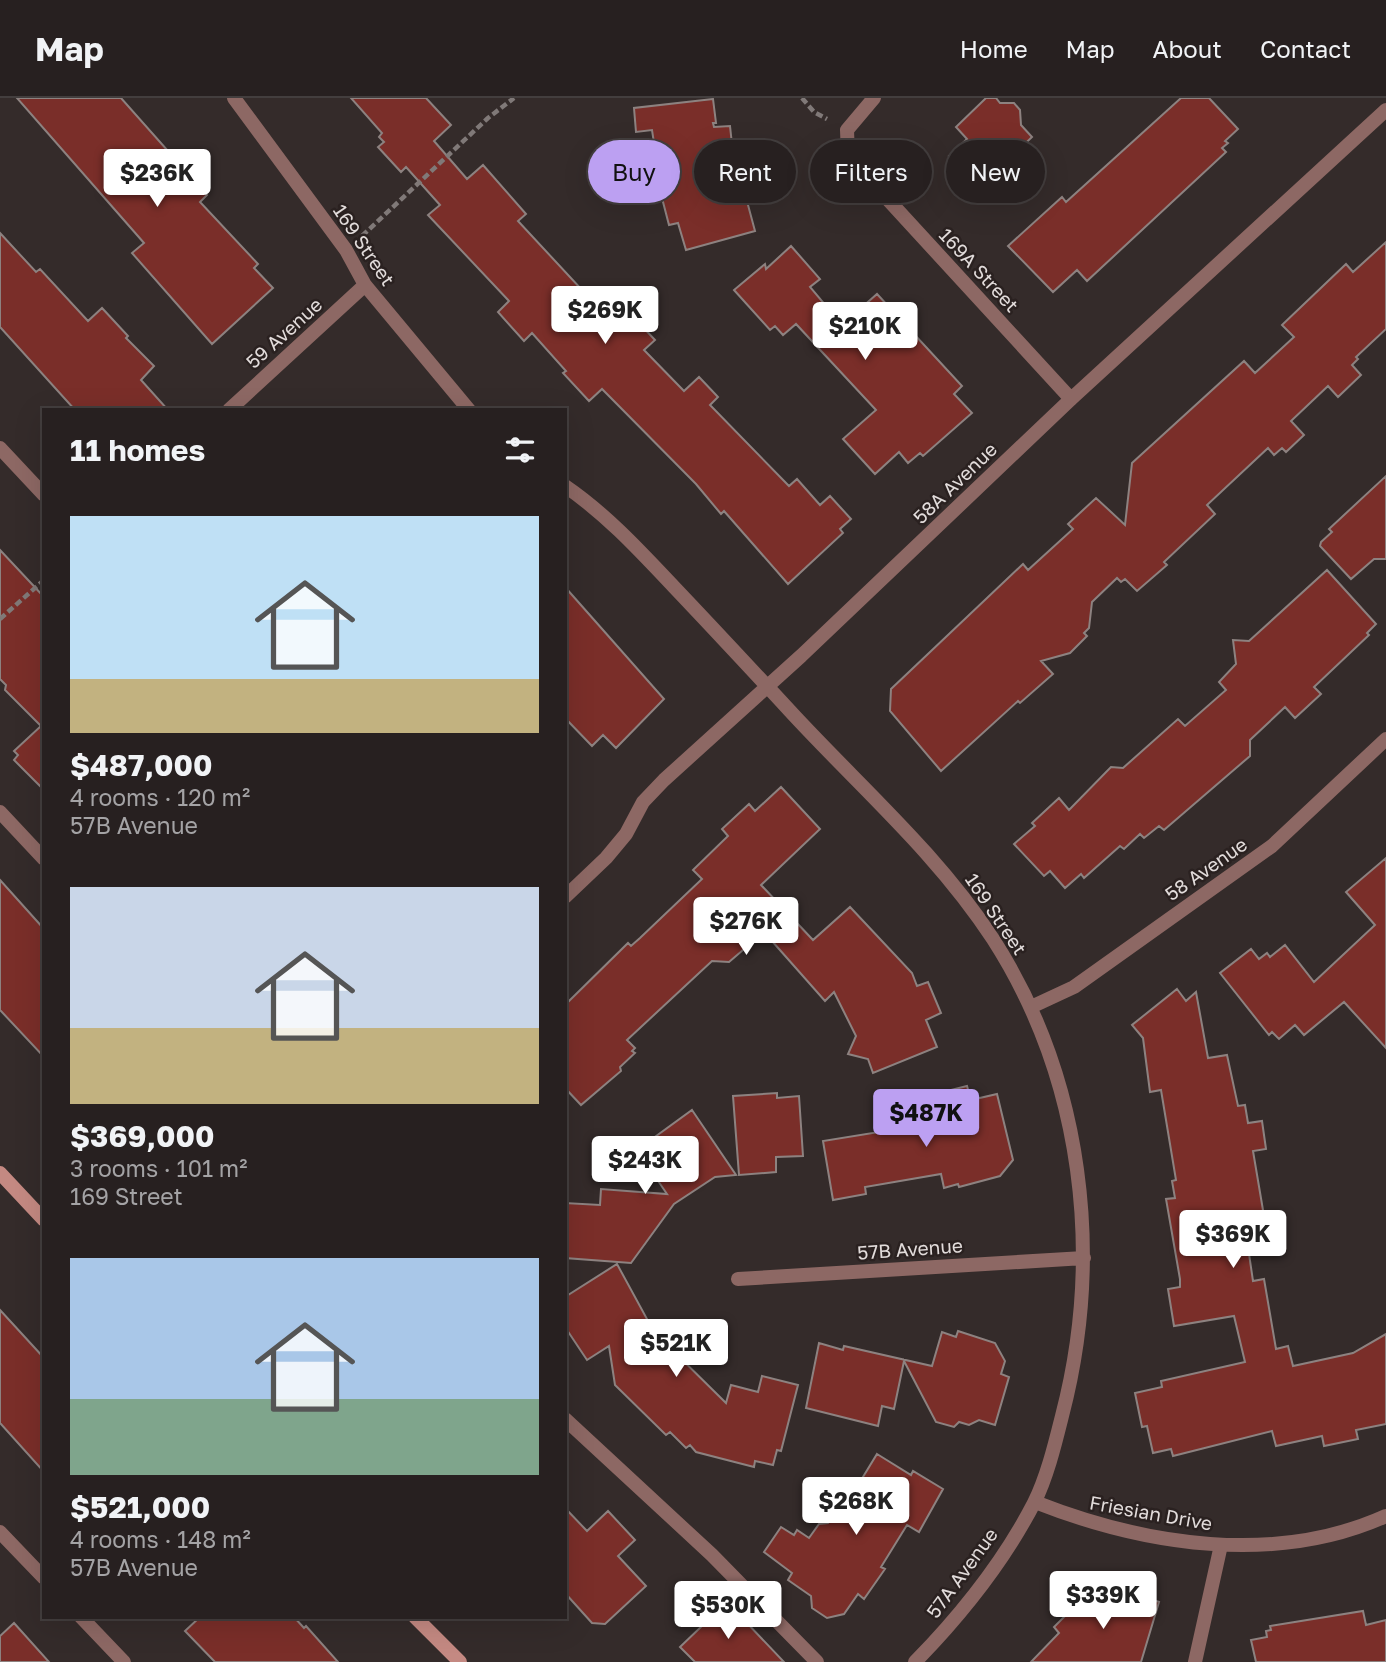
<!DOCTYPE html>
<html lang="en">
<head>
<meta charset="utf-8">
<style>
	:root { --surface:#272020; --page:#2f2829; --text:#f1f3f6; --muted:#a4a3a5; --line:#433e3e; --accent:#bca0f2 }
	body { margin:0; font-family:"Golos Text",sans-serif; background:var(--page); color:var(--text); height:100vh; display:flex; flex-direction:column; font-size:26px; white-space:nowrap }
	* { box-sizing:border-box; margin:0 }
	p { font-size:23px; color:var(--muted) }
	.icon { flex:none; width:38px; height:38px; fill:none; stroke:currentColor; stroke-width:2; stroke-linecap:round; stroke-linejoin:round }
	.map { position:relative; flex:1; overflow:hidden }
	.drawer { position:absolute; left:42px; top:310px; width:525px; height:1211px; display:flex; flex-direction:column; background:var(--surface); border-radius:0px; box-shadow:0 7px 28px #0002,0 0 0 2px var(--line) }
	.drawer>* { flex:none }
	.hud { position:absolute; left:588px; top:42px; width:665px; height:63px; display:flex; gap:14px }
	.price { position:absolute; translate:-50% -60px; padding:0 16px; border-radius:7px; background:#fff; color:#222; font-size:23px; line-height:46px; filter:drop-shadow(0 2px 4px #0008) }
	.price::after { content:''; position:absolute; left:50%; top:42px; width:21px; height:16px; margin-left:-10px; background:inherit; clip-path:polygon(0 0,100% 0,50% 100%) }
	.price.on { background:var(--accent); color:#111 }
	ul { padding:0; list-style:none }
	li { display:grid; align-content:center; gap:14px; height:371px; padding:0 28px }
	li span { display:grid; place-items:center; height:217px; border-radius:0px; color:#555 }
	li>.icon { margin-inline-start:auto }
	span .icon { width:126px; height:126px; fill:#fffc; stroke-width:1 }
	li b { font-size:30px }
	h2 { display:flex; justify-content:space-between; align-items:center; height:84px; padding:0 28px; font-size:30px }
	.tag { padding:0 24px; border-radius:32px; background:var(--surface); box-shadow:0 7px 28px #0002,0 0 0 2px var(--line); font-size:24px; line-height:63px }
	.tag.on { background:var(--accent); color:#111 }
	header { display:flex; align-items:center; gap:42px; box-sizing:border-box; height:98px; padding:0 35px; background:var(--surface); border-bottom:2px solid var(--line) }
	header strong { font-size:33px }
	nav { display:flex; gap:38px; margin-inline-start:auto; font-size:24px }
	.map>svg:first-child { display:block }
	.building { fill:#7a2e29; stroke:#8d8280; stroke-width:2 }
	.lines { fill:none; stroke-linecap:round; stroke-linejoin:round }
	.path { stroke:#807978; stroke-width:4.5; stroke-dasharray:7 3.5; stroke-linecap:butt }
	.service { stroke:#8d6864; stroke-width:14 }
	.minor { stroke:#8d6864; stroke-width:14 }
	.secondary { stroke:#c48982; stroke-width:14 }
	.labels { text-anchor:middle; stroke-width:5; stroke-linejoin:round; paint-order:stroke }
	.street-label { font-size:19px; fill:#e2dcdb; stroke:#2a2120 }
</style>
</head>
<body>
<header>
<strong>Map</strong>
<nav><a>Home</a><a>Map</a><a>About</a><a>Contact</a></nav>
</header>
<div class="map">
<svg width="1386" height="1564" viewBox="0 0 1386 1564">
	<rect width="100%" height="100%" fill="#342b2a"/>
	<!-- building -->
	<path class="building" d="M 17,0 L 121,0 L 207,97 L 200,104 L 258,166 L 254,170 L 273,190 L 212,246 L 132,155 L 144,145 Z
		M 351,0 L 426,0 L 451,27 L 434,43 L 467,81 L 483,67 L 526,116 L 518,123 L 595,206 L 598,203 L 612,219 L 623,208 L 655,242 L 644,252 L 684,293 L 699,279 L 718,299 L 710,307 L 789,388 L 797,381 L 820,407 L 830,398 L 851,421 L 840,431 L 843,435 L 788,486 L 724,413 L 721,416 L 696,386 L 602,291 L 589,303 L 563,275 L 566,273 L 532,235 L 524,243 L 498,214 L 509,203 L 428,117 L 440,107 L 406,69 L 401,74 L 378,49 L 384,44 L 379,39 L 382,35 Z
		M 986,0 L 996,0 L 1000,5 L 1014,5 L 1020,12 L 1021,27 L 1032,39 L 1005,65 L 1008,68 L 981,92 L 949,58 L 967,41 L 956,29 Z
		M 1181,0 L 1209,0 L 1238,31 L 1225,43 L 1228,45 L 1222,50 L 1226,54 L 1087,183 L 1077,172 L 1053,194 L 1008,148 L 1062,99 L 1066,104 Z
		M 713,1 L 716,25 L 713,25 L 714,29 L 730,28 L 737,93 L 744,92 L 755,133 L 686,152 L 678,125 L 669,127 L 662,100 L 664,99 L 659,45 L 654,45 L 652,32 L 636,34 L 634,10 Z
		M 0,135 L 36,174 L 40,171 L 88,223 L 102,210 L 128,238 L 126,240 L 154,268 L 141,282 L 168,312 L 75,312 L 0,229 Z
		M 1386,144 L 1386,231 L 1356,259 L 1358,261 L 1352,267 L 1361,277 L 1338,299 L 1328,288 L 1291,323 L 1304,337 L 1286,354 L 1282,350 L 1274,357 L 1268,350 L 1207,407 L 1215,416 L 1164,464 L 1167,467 L 1137,493 L 1125,481 L 1121,484 L 1117,480 L 1092,504 L 1089,530 L 1084,535 L 1087,538 L 1070,555 L 1041,563 L 1053,576 L 1020,605 L 1018,603 L 941,673 L 890,613 L 891,591 L 1023,466 L 1028,472 L 1073,431 L 1068,426 L 1096,400 L 1125,427 L 1132,365 L 1244,263 L 1255,275 L 1294,239 L 1282,227 L 1346,166 L 1353,174 Z
		M 791,148 L 820,181 L 810,189 L 842,227 L 877,196 L 962,288 L 954,296 L 972,315 L 923,358 L 920,355 L 908,365 L 899,354 L 875,376 L 843,341 L 876,312 L 796,226 L 783,237 L 775,228 L 770,232 L 734,192 L 765,166 L 766,171 Z
		M 1386,378 L 1386,461 L 1374,461 L 1351,481 L 1320,448 L 1321,444 L 1332,434 L 1329,431 Z
		M 0,452 L 44,499 L 44,692 L 14,662 L 18,657 L 14,653 L 41,628 L 5,592 L 6,587 L 0,581 Z
		M 1327,472 L 1376,526 L 1367,535 L 1369,537 L 1314,589 L 1321,596 L 1295,620 L 1285,609 L 1250,642 L 1250,658 L 1164,732 L 1159,728 L 1144,740 L 1140,736 L 1124,751 L 1120,748 L 1084,780 L 1081,776 L 1065,790 L 1050,773 L 1044,778 L 1014,746 L 1035,728 L 1032,725 L 1059,700 L 1069,712 L 1111,669 L 1123,670 L 1178,621 L 1185,628 L 1226,592 L 1219,584 L 1236,566 L 1233,542 L 1249,543 Z
		M 565,489 L 664,601 L 616,650 L 603,637 L 592,648 L 565,620 Z
		M 781,689 L 820,731 L 761,787 L 813,842 L 850,809 L 912,875 L 917,888 L 928,884 L 941,915 L 926,922 L 937,949 L 873,975 L 868,961 L 848,956 L 856,938 L 834,894 L 825,903 L 764,834 L 729,864 L 712,863 L 627,942 L 635,950 L 632,953 L 635,955 L 620,969 L 621,973 L 581,1007 L 565,990 L 565,907 L 628,845 L 631,848 L 640,840 L 702,781 L 693,772 L 728,738 L 722,731 L 749,706 L 755,713 Z
		M 1386,760 L 1386,950 L 1344,904 L 1304,937 L 1295,927 L 1279,941 L 1272,934 L 1269,937 L 1220,875 L 1251,851 L 1259,861 L 1267,855 L 1270,859 L 1285,847 L 1314,884 L 1375,827 L 1346,794 Z
		M 0,782 L 44,831 L 44,959 L 0,912 Z
		M 1177,891 L 1186,903 L 1196,894 L 1208,960 L 1227,957 L 1238,1008 L 1245,1007 L 1248,1025 L 1262,1023 L 1266,1051 L 1253,1053 L 1264,1118 L 1244,1122 L 1253,1183 L 1264,1181 L 1276,1251 L 1288,1248 L 1293,1268 L 1353,1255 L 1386,1236 L 1386,1326 L 1356,1332 L 1358,1341 L 1324,1348 L 1322,1338 L 1276,1348 L 1272,1333 L 1173,1358 L 1171,1351 L 1153,1355 L 1147,1328 L 1142,1329 L 1135,1295 L 1162,1289 L 1161,1283 L 1245,1264 L 1234,1218 L 1174,1228 L 1168,1191 L 1180,1189 L 1180,1181 L 1166,1101 L 1175,1100 L 1172,1083 L 1176,1082 L 1161,992 L 1150,994 L 1143,940 L 1132,927 Z
		M 967,988 L 971,1002 L 997,996 L 1013,1062 L 1000,1078 L 959,1089 L 958,1086 L 944,1090 L 941,1076 L 865,1089 L 866,1096 L 833,1102 L 823,1043 L 941,1024 L 937,1012 L 941,1011 L 939,995 Z
		M 777,995 L 777,1000 L 799,998 L 803,1058 L 776,1059 L 776,1074 L 739,1077 L 733,998 Z
		M 692,1012 L 736,1077 L 715,1079 L 674,1106 L 631,1165 L 565,1160 L 565,1105 L 600,1107 L 601,1091 L 667,1096 L 637,1052 Z
		M 617,1166 L 654,1234 L 726,1305 L 731,1287 L 758,1294 L 762,1278 L 798,1287 L 781,1353 L 777,1352 L 773,1367 L 755,1363 L 754,1369 L 696,1354 L 690,1347 L 686,1350 L 670,1334 L 666,1337 L 615,1287 L 609,1248 L 587,1262 L 565,1229 L 565,1199 Z
		M 0,1212 L 44,1260 L 44,1374 L 0,1325 Z
		M 958,1233 L 995,1245 L 1005,1263 L 1001,1276 L 1009,1279 L 995,1327 L 979,1322 L 969,1327 L 959,1324 L 954,1329 L 936,1324 L 904,1263 L 894,1311 L 882,1308 L 878,1328 L 806,1310 L 819,1245 L 843,1252 L 844,1248 L 932,1268 L 942,1234 L 956,1239 Z
		M 877,1356 L 911,1377 L 913,1373 L 943,1391 L 919,1434 L 907,1427 L 881,1469 L 885,1471 L 864,1501 L 858,1496 L 844,1516 L 827,1520 L 812,1510 L 811,1498 L 788,1482 L 792,1475 L 764,1454 L 781,1429 L 794,1437 L 797,1432 L 809,1440 L 819,1426 L 828,1425 L 847,1394 L 852,1397 Z
		M 565,1410 L 587,1433 L 608,1413 L 635,1442 L 618,1458 L 646,1488 L 605,1526 L 592,1525 L 565,1495 Z
		M 1119,1491 L 1159,1504 L 1141,1564 L 1031,1564 L 1059,1535 L 1054,1529 L 1080,1503 L 1091,1515 L 1099,1492 L 1117,1498 Z
		M 727,1504 L 784,1564 L 695,1564 L 680,1549 Z
		M 1363,1513 L 1366,1527 L 1386,1522 L 1386,1564 L 1256,1564 L 1251,1542 L 1267,1539 L 1266,1533 L 1271,1532 L 1270,1528 Z
		M 200,1519 L 294,1519 L 304,1530 L 306,1528 L 338,1564 L 215,1564 L 185,1533 Z
		M 14,1525 L 49,1564 L 0,1564 L 0,1538 Z"/>
	<g class="lines">
		<!-- path -->
		<path class="path" d="M 802,0 L 814,14 L 827,21
			M 362,138 L 488,20 L 514,0
			M 0,521 L 44,482"/>
		<!-- service -->
		<path class="service" d="M 0,714 L 44,761
			M 565,1321 L 712,1457 L 817,1564
			M 0,1434 L 44,1480
			M 81,1519 L 124,1564
			M 1195,1564 L 1221,1447"/>
		<!-- minor -->
		<path class="minor" d="M 234,0 L 346,152 L 365,187 L 469,312
			M 874,0 L 847,32 L 848,58 L 1071,301
			M 229,312 L 365,187
			M 0,350 L 44,397
			M 565,388 C 606,416 640,453 674,489 C 713,530 752,572 790,613 C 859,688 937,755 993,841 C 1083,981 1104,1157 1062,1318 C 1055,1346 1047,1379 1034,1405 C 1004,1463 960,1518 915,1564
			M 565,799 L 606,760 L 626,736 L 643,704 L 664,682 L 801,558 L 1071,301 L 1386,12
			M 1031,909 L 1074,889 L 1272,748 L 1386,641
			M 738,1181 L 1084,1160
			M 1035,1404 C 1144,1447 1275,1468 1386,1418"/>
		<!-- secondary -->
		<path class="secondary" d="M 0,1075 L 44,1122
			M 415,1519 L 460,1564"/>
	</g>
	<g class="labels">
		<!-- street labels -->
		<g class="street-label">
			<text transform="translate(364 147) rotate(56)" y="7">169 Street</text>
			<text transform="translate(979 172) rotate(47)" y="7">169A Street</text>
			<text transform="translate(284 235) rotate(-42)" y="7">59 Avenue</text>
			<text transform="translate(955 385) rotate(-44)" y="7">58A Avenue</text>
			<text transform="translate(1206 771) rotate(-35)" y="7">58 Avenue</text>
			<text transform="translate(996 816) rotate(56)" y="7">169 Street</text>
			<text transform="translate(910 1151) rotate(-4)" y="7">57B Avenue</text>
			<text transform="translate(1151 1415) rotate(10)" y="7">Friesian Drive</text>
			<text transform="translate(962 1475) rotate(-54)" y="7">57A Avenue</text>
		</g>
	</g>
</svg>
<b class="price" style="left:157px;top:111px">$236K</b>
<b class="price" style="left:605px;top:248px">$269K</b>
<b class="price" style="left:865px;top:264px">$210K</b>
<b class="price" style="left:746px;top:859px">$276K</b>
<b class="price on" style="left:926px;top:1051px">$487K</b>
<b class="price" style="left:645px;top:1098px">$243K</b>
<b class="price" style="left:1233px;top:1172px">$369K</b>
<b class="price" style="left:676px;top:1281px">$521K</b>
<b class="price" style="left:856px;top:1439px">$268K</b>
<b class="price" style="left:1103px;top:1533px">$339K</b>
<b class="price" style="left:728px;top:1543px">$530K</b>
<div class="hud">
<a class="tag on">Buy</a>
<a class="tag">Rent</a>
<a class="tag">Filters</a>
<a class="tag">New</a>
</div>
<section class="drawer">
<h2>11 homes<svg class="icon" aria-label="filters" viewBox="0 0 24 24"><path d="M4 7h16M4 17h16"/><circle cx="9" cy="7" r="2"/><circle cx="15" cy="17" r="2"/></svg></h2>
<ul>
<li><span style="background:linear-gradient(#bfe0f5 75%,#c2b280 0)"><svg class="icon" aria-label="home" viewBox="0 0 24 24"><path d="M3 11l9-7 9 7M6 9v11h12V9"/></svg></span><div><b>$487,000</b><p>4 rooms · 120 m²</p><p>57B Avenue</p></div></li>
<li><span style="background:linear-gradient(#c9d6e8 65%,#c2b280 0)"><svg class="icon" aria-label="home" viewBox="0 0 24 24"><path d="M3 11l9-7 9 7M6 9v11h12V9"/></svg></span><div><b>$369,000</b><p>3 rooms · 101 m²</p><p>169 Street</p></div></li>
<li><span style="background:linear-gradient(#a9c7e8 65%,#7fa58c 0)"><svg class="icon" aria-label="home" viewBox="0 0 24 24"><path d="M3 11l9-7 9 7M6 9v11h12V9"/></svg></span><div><b>$521,000</b><p>4 rooms · 148 m²</p><p>57B Avenue</p></div></li>
</ul>
</section>
</div>
</body>
</html>
